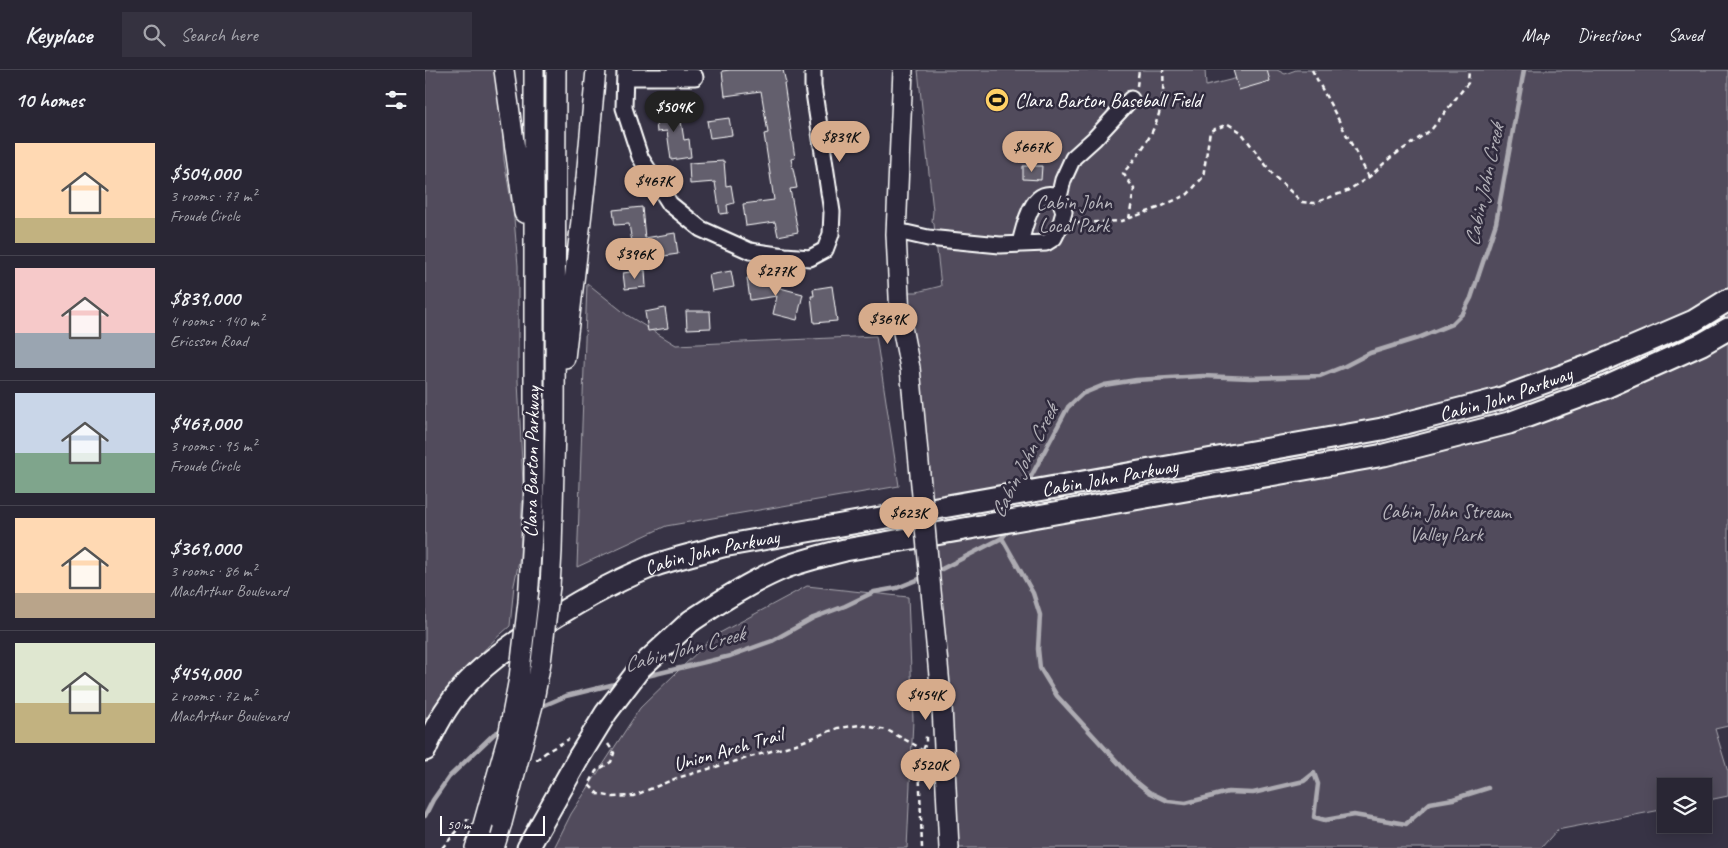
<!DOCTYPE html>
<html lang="en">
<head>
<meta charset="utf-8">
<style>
	:root { --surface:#292634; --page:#353240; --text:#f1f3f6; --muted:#a5a5ac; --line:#45434f; --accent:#d6ab8b }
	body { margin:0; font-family:Caveat,sans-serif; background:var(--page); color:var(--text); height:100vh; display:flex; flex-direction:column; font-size:19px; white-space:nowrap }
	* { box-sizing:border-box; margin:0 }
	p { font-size:16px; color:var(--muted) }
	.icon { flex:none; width:28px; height:28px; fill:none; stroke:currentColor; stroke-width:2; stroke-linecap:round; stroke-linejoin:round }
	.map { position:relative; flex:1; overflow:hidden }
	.side { display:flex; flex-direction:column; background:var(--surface); width:425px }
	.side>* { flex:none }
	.controls { position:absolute; left:1232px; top:708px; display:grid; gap:10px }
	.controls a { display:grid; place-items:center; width:55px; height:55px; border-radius:0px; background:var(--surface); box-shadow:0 2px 12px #0003,0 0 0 1px var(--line); font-size:25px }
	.scale { position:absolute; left:15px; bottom:12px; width:105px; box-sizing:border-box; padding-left:5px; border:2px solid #fff; border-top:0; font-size:14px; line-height:18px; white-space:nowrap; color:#fff; -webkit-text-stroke:4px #2f2a3d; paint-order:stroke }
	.price { position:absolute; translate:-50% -42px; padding:0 11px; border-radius:18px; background:var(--accent); color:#111; font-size:16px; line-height:32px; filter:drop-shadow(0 1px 2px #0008) }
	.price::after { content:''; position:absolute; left:50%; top:30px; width:15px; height:11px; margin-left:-8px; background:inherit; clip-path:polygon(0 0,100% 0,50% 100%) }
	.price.on { background:#222; color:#fff }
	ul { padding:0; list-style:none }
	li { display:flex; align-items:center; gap:15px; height:125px; padding:0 15px }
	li+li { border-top:1px solid var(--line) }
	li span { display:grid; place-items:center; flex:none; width:140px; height:100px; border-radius:0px; color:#555 }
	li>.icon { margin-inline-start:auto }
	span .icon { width:60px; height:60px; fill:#fffc; stroke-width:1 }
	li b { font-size:21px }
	h2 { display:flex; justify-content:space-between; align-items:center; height:60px; padding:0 15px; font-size:21px }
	header { display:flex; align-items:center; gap:30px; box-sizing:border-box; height:70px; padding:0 25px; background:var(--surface); border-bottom:1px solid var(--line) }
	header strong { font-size:24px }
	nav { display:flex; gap:28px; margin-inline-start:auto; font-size:18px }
	.search { width:350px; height:45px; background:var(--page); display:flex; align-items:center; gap:12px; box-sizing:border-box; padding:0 18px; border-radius:0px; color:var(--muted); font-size:19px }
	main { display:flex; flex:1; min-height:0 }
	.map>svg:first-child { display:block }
	.green { fill:#514c5c; stroke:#a8a6ae }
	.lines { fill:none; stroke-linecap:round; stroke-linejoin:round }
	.stream { stroke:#adabb2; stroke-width:4.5 }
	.building { fill:#635f6d; stroke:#fff }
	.minor-casing { stroke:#fff; stroke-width:19 }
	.major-casing { stroke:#fff; stroke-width:22 }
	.highway-casing { stroke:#fff; stroke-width:25 }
	.path { stroke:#fff; stroke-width:2.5; stroke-dasharray:5 4; stroke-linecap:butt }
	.minor { stroke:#2f2a3d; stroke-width:15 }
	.major { stroke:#2f2a3d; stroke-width:19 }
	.highway { stroke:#2f2a3d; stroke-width:21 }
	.major-bridge-casing { stroke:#fff; stroke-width:22; stroke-linecap:butt }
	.highway-bridge-casing { stroke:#fff; stroke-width:25; stroke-linecap:butt }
	.major-bridge { stroke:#2f2a3d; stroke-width:19 }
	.highway-bridge { stroke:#2f2a3d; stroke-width:21 }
	.labels { text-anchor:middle; stroke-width:5; stroke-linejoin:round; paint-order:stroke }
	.poi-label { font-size:20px; fill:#fff; stroke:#2f2a3d; text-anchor:start }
	.park-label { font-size:20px; fill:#b9b7be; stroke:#2f2a3d }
	.street-label { font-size:20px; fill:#fff; stroke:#2f2a3d }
	.water-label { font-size:21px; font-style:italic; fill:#b4b2b9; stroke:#2f2a3d }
</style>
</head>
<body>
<header>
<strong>Keyplace</strong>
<div class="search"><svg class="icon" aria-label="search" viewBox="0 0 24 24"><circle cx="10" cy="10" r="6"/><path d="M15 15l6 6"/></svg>Search here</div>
<nav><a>Map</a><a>Directions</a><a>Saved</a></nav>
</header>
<main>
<section class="side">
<h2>10 homes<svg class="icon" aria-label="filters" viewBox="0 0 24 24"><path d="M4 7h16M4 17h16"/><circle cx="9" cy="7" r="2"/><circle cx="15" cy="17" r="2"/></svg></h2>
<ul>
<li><span style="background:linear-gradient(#ffd9b3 75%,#c2b280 0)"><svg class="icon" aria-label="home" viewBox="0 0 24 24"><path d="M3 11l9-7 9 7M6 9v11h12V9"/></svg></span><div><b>$504,000</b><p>3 rooms · 77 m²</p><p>Froude Circle</p></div></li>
<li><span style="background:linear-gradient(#f6c9c9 65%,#9aa5b1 0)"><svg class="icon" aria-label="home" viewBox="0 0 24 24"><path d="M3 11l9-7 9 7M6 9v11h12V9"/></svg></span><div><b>$839,000</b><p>4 rooms · 140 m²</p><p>Ericsson Road</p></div></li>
<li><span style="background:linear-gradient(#c9d6e8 60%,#7fa58c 0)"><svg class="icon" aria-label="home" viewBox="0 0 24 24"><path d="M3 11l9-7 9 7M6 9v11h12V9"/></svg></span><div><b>$467,000</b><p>3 rooms · 95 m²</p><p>Froude Circle</p></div></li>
<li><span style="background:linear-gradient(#ffd9b3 75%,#b9a48a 0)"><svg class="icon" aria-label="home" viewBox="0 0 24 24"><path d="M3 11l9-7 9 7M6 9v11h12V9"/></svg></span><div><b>$369,000</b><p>3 rooms · 86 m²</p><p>MacArthur Boulevard</p></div></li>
<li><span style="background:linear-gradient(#dfe7d0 60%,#c2b280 0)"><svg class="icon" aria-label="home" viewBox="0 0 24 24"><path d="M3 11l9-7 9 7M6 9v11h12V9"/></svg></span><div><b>$454,000</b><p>2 rooms · 72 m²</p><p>MacArthur Boulevard</p></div></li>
</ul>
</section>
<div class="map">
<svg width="1303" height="778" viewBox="0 0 1303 778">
	<rect width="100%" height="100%" fill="#373345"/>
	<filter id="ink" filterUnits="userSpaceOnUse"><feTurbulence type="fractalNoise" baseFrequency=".02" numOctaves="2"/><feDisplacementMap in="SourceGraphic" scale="10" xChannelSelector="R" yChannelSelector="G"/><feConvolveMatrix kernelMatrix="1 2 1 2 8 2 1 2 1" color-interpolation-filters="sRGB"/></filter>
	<g filter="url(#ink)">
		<!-- green -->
		<path class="green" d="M 0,0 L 71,0 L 77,49 L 79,90 L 89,148 L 93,196 L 93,311 L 98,414 L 95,486 L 89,515 L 85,556 C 52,584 26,616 0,650 Z
			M 493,0 L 780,0 L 781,16 L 845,0 L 852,0 L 860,4 L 871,0 L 1303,0 L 1303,656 L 1290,659 L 1303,702 L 1303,726 L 1279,731 L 1279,716 L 1241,716 L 1241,739 L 1132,760 L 1116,778 L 524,778 L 473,222 L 492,222 L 516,216 L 509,154 L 507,151 L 508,141 Z
			M 162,213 L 202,245 L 251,275 L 451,266 L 474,416 L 241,456 L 152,497 Z
			M 382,516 L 483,527 L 488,650 L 482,778 L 129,778 L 146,744 L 215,638 L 289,566 Z"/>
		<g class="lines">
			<!-- stream -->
			<path class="stream" d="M 601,416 L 643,337 L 657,324 L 679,315 L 711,310 L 778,306 L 825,308 L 895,306 L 920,296 L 945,283 L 993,268 L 1027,254 L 1038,243 L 1046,228 L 1071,153 L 1099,0
				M 577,468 L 608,523 L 615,545 L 613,579 L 615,598 L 632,626 L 709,710 L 724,722 L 743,731 L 761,733 L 803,722 L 828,723 L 879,711 L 889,703 L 893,714 L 889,747 L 900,750 L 929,745 L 981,754 L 1005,733 L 1028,729 L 1063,718
				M 509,503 L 577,468 L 585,458
				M 218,607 L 305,586 L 347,571 L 388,548 L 420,536 L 449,522 L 472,518 L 499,507
				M 113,638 L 141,626 L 194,613
				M 0,746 L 8,730 L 24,707 L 69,664 L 78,659"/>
		</g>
		<!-- building -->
		<path class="building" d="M 305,0 L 358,0 L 361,13 L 359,13 L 370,88 L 366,89 L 372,118 L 365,119 L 373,162 L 353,166 L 350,152 L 321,156 L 318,134 L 349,130 L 339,64 L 343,63 L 336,21 L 300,26 L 297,1 Z
			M 808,0 L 842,0 L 845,11 L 814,20 Z
			M 254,38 L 259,70 L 264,69 L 266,87 L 246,90 L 242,61 L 232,62 L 230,42 Z
			M 304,48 L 307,65 L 285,68 L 282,51 Z
			M 299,91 L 301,116 L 306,115 L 309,133 L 302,135 L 303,143 L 295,144 L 290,112 L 265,114 L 264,93 Z
			M 598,96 L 617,96 L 616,110 L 598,109 Z
			M 217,137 L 220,168 L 250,163 L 253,184 L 210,190 L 204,154 L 190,155 L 188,140 Z
			M 220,200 L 221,217 L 200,219 L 198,203 Z
			M 306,201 L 309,217 L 287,221 L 284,205 Z
			M 339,206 L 340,214 L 378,224 L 372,250 L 348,244 L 352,226 L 325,230 L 322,208 Z
			M 407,216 L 412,251 L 389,253 L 386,226 L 389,226 L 388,219 Z
			M 240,238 L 243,258 L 223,261 L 220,242 Z
			M 261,241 L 285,241 L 286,258 L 262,259 Z"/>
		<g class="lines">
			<!-- minor casing -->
			<g class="minor-casing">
				<path id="minor" d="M 200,0 L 199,38 L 215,87 L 245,134 L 276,159 L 325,181 L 360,186 L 385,188 L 400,180 L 406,164 L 407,142 L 388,16 L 388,0
					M 200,7 L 270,7
					M 634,127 L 638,110 L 648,88 L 669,69 L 706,29
					M 471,164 L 481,163 L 503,168 L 575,175 L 621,173 L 629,168 L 635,156 L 639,142 L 634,127 C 607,114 600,155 595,173"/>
			</g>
			<!-- major casing -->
			<g class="major-casing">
				<path id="major" d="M 79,0 L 99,143
					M 478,0 L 471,164 L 475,247 L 485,298
					M 140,288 L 161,108 L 171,0
					M 125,516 L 127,481 L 130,356 L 131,0
					M 103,532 L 109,432 L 109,0
					M 517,637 L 524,778
					M 50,778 L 56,762
					M 69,778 L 77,753"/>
			</g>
			<!-- highway casing -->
			<g class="highway-casing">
				<g id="highway">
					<path d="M 266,551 C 296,531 327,511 361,497 C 380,490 400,485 420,480 L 959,385 L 1084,353 L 1179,318 L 1277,274 L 1303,259"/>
					<path id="s1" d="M 0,680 C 9,659 20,638 35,621 C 56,596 81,579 108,561 C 145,536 184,514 225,497 C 249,488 274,483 298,476 L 957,359 L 1074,329 L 1169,294 L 1269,251 L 1303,230"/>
					<path d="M 103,778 L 154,687"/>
				</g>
			</g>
			<!-- path -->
			<path class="path" d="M 887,0 L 944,107
				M 712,16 L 714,0
				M 704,149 L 709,119 L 698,103 C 726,71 741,44 738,0
				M 650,153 L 697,151 L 733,138 L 763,124 L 778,107 L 785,61 L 803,54 L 816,62 L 849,106 L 877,132 L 889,133 L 922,121 L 944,107 L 965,88 L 1006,60 L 1043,13 L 1044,0
				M 183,674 L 189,683 L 186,692 L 171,701 L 164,715 L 173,724 L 188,727 L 208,726 L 252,708 L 371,674 L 413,658 L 435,655 L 462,660 L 490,675 L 498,681
				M 111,690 L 123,681 L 144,669
				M 17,778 L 43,749
				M 497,778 L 494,690 L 501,673 L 501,666"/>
			<!-- minor -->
			<use href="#minor" class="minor"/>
			<!-- major -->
			<use href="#major" class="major"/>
			<!-- highway -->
			<use href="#highway" class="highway"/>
			<!-- major-bridge casing -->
			<g class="major-bridge-casing">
				<path id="major-bridge" d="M 485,298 L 517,637
					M 77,753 L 108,635 L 116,592 L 125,516
					M 56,762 L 83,666 L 94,608 L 103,532"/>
			</g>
			<!-- highway-bridge casing -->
			<g class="highway-bridge-casing">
				<path id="highway-bridge" d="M 154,687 L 181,643 L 216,597 L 266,551"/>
			</g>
			<!-- major-bridge -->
			<use href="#major-bridge" class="major-bridge"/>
			<!-- highway-bridge -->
			<use href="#highway-bridge" class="highway-bridge"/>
		</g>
	</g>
	<!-- icons -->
	<defs>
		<g id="stadium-disc" transform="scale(1.25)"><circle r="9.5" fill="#ffd166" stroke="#2f2a3d"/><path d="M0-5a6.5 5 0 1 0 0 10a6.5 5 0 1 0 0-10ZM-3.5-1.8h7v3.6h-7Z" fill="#111"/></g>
	</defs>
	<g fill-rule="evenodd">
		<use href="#stadium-disc" x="572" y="30"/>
	</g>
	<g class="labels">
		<!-- poi labels -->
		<g class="poi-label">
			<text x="590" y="37">Clara Barton Baseball Field</text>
		</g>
		<!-- park labels -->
		<g class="park-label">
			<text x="649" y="139">Cabin John<tspan x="649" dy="23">Local Park</tspan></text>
			<text x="1021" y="448">Cabin John Stream<tspan x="1021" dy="23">Valley Park</tspan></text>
		</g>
		<!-- street labels -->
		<g class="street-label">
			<text dy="7" stroke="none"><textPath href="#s1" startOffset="1171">Cabin John Parkway</textPath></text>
			<text transform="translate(106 392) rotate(-89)" y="7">Clara Barton Parkway</text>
			<text dy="7" stroke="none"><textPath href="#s1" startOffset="766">Cabin John Parkway</textPath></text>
			<text dy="7" stroke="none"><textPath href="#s1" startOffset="361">Cabin John Parkway</textPath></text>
			<text transform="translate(303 679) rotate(-16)" y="7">Union Arch Trail</text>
		</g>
		<!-- water labels -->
		<g class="water-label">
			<text transform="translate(1059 115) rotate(-78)" y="7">Cabin John Creek</text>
			<text transform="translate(599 391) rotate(-63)" y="7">Cabin John Creek</text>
			<text transform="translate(259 579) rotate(-15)" y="7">Cabin John Creek</text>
		</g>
	</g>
</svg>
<div class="controls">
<a><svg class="icon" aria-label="layers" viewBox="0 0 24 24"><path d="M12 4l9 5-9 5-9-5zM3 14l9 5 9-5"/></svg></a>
</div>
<div class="scale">50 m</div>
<b class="price on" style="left:249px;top:63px">$504K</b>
<b class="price" style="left:415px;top:93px">$839K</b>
<b class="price" style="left:607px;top:103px">$667K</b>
<b class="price" style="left:229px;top:137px">$467K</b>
<b class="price" style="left:210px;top:210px">$396K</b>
<b class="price" style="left:351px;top:227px">$277K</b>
<b class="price" style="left:463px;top:275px">$369K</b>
<b class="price" style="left:484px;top:469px">$623K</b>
<b class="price" style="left:501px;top:651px">$454K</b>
<b class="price" style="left:505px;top:721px">$520K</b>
</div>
</main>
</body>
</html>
